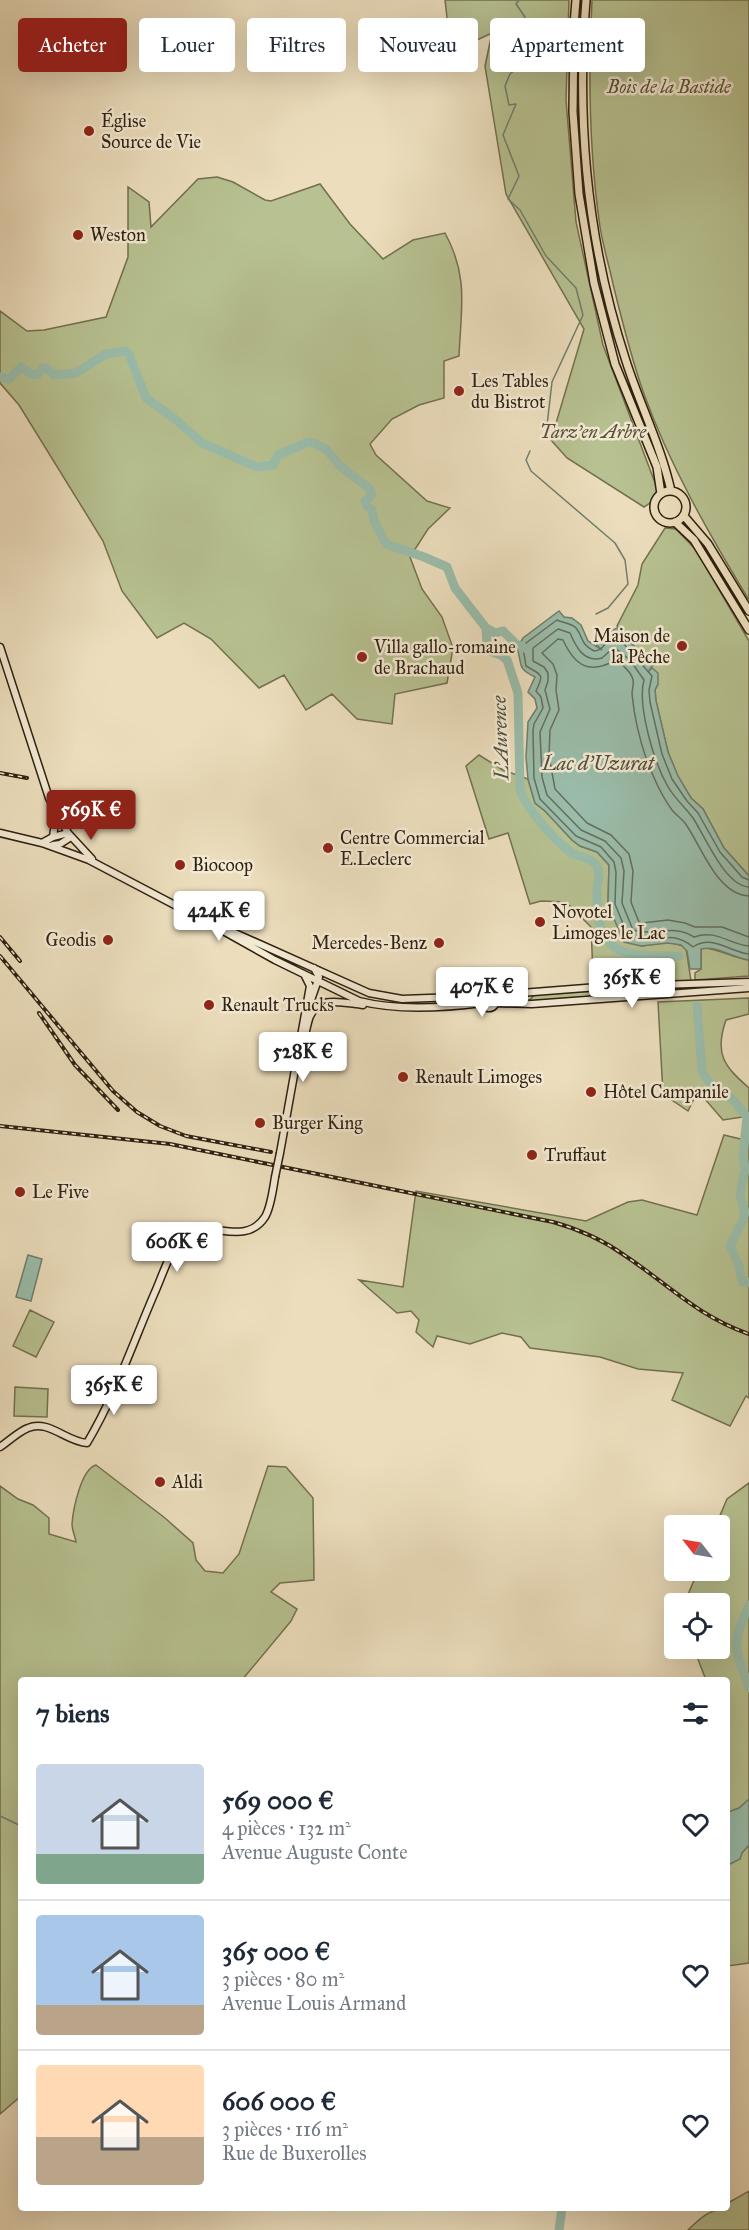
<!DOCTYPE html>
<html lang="fr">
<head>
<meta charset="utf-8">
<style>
	:root { --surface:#fff; --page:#f6f6f7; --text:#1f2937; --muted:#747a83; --line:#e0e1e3; --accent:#8f2418 }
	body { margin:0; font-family:"IM FELL Great Primer",serif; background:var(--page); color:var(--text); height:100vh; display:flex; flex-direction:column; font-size:22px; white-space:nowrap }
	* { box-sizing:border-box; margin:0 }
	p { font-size:20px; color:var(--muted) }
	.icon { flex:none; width:33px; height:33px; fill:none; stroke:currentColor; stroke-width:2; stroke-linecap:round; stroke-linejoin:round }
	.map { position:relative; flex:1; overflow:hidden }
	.sheet { position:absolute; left:18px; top:1677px; width:712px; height:534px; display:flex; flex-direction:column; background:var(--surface); border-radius:6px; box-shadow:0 6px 24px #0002 }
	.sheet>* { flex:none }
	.guide { position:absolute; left:18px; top:18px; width:714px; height:54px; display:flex; gap:12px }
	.needle { width:39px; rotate:301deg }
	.buttons { position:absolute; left:664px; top:1515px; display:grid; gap:12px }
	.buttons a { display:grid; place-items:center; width:66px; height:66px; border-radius:6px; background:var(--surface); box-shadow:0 6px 24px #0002; font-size:30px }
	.price { position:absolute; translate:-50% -51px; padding:0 14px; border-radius:6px; background:#fff; color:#222; font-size:20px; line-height:39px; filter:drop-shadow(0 2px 3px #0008) }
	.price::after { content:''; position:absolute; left:50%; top:36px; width:18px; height:14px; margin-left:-9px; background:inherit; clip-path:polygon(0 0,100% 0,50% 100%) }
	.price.current { background:var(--accent); color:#fff }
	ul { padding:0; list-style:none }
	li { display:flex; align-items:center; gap:18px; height:150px; padding:0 18px }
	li+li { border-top:2px solid var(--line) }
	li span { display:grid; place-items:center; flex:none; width:168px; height:120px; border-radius:6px; color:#555 }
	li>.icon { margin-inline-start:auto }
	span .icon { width:72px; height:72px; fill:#fffc; stroke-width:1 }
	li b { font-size:26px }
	h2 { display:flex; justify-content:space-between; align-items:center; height:72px; padding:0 18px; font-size:26px }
	.chip { padding:0 21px; border-radius:6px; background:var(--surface); box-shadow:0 6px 24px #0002; font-size:21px; line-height:54px }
	.chip.current { background:var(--accent); color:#fff }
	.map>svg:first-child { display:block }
	.green { fill:#b7c191; stroke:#737050; stroke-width:1.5 }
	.water { fill:#9abdab; stroke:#6f7e6d; stroke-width:1.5 }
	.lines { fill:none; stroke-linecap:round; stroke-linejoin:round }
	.shore { stroke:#646e5e; stroke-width:1.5 }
	.stream { stroke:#6f7e6d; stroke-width:1.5 }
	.canal { stroke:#9abdab; stroke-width:5 }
	.river { stroke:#9abdab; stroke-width:9 }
	.secondary-casing { stroke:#2f2010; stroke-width:9 }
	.primary-casing { stroke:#2f2010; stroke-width:10 }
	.secondary { stroke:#f3ead4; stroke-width:6 }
	.primary { stroke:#ecdebd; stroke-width:7 }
	.rail-casing { stroke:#2f2010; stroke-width:4 }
	.rail { stroke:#f3ead4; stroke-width:1.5; stroke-dasharray:4.5; stroke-linecap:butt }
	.secondary-bridge-casing { stroke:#2f2010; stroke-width:9; stroke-linecap:butt }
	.secondary-bridge { stroke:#f3ead4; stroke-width:6 }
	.poi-dot { fill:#8f2418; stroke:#f3ead4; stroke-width:2 }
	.labels { text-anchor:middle; stroke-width:5; stroke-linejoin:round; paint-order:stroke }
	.park-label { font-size:18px; font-style:italic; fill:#585037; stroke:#f3ead4 }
	.poi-label { font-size:18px; fill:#2f2010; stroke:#f3ead4; text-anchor:start }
	.water-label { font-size:20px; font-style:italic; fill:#4f4f3e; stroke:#f3ead4 }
</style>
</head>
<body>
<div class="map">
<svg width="749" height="2230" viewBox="0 0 749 2230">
	<rect width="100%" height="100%" fill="#ecdebd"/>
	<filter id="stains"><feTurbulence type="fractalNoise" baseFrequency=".00333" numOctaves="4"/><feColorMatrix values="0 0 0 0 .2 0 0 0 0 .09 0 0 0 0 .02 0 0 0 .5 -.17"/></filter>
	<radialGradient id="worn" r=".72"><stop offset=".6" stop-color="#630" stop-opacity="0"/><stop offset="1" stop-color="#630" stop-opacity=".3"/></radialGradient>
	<!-- green -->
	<path class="green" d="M 445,0 L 569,0 L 566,100 L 576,222 L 603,345 L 660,496 L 644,507 L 567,458 L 551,440 L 584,329 L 506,194 L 485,66 L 492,33 L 451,52 Z
		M 592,0 L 749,0 L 749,600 C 709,534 670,466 644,394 C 631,358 622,321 613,284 C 609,265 603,246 600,227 C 589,151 588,76 592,0 Z
		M 217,177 L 233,182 L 265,200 L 271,201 L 320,184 L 350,224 L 383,259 L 413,240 L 445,233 C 469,277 461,308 459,356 L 444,361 L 444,398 L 419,405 L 392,419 L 370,444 L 376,455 L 427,501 L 450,508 L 428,529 L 410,557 L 422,589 L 442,617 L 453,648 L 447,683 L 395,694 L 392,724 L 357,719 L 332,694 L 306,710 L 284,675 L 259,688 L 211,639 L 184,623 L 157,638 L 122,591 L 103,541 L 19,405 L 0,383 L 0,311 L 27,331 L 44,330 L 106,317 L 128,257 L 128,187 L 149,202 L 151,227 L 198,179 Z
		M 665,528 L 676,529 L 696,550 L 749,641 L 749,876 L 724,848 L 703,809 L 691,798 L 678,777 L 668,752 L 656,701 L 655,690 L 658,684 L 647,671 L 653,665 L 626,638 L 617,626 L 638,585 L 642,564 Z
		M 479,755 L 503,770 L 528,779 L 535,803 L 545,811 L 572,840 L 580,846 L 597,852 L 609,865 L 608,905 L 641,946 C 655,944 673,939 686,948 L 691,981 L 603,983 L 593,974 L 591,927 L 566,902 L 541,901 L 530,904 L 508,833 L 489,839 L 466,766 Z
		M 704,948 C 720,949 732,958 749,960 L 749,976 L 695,980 L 695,973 L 701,969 L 701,949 Z
		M 749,984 L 749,986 L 528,1002 L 535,994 Z
		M 749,998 L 749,1014 L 726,1020 C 714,1054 724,1066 749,1088 L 749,1116 L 723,1120 L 698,1091 L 688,1111 L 663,1094 L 658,1002 Z
		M 724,1135 L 749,1141 L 749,1398 L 746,1396 L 730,1426 L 672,1400 L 683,1373 L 638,1369 L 600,1357 L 530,1348 L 521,1337 L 502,1333 L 470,1344 L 437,1336 L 433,1347 L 416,1332 L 419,1320 L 411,1311 L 397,1313 L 359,1280 L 403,1287 L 416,1191 L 586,1221 L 628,1202 L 642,1200 L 697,1215 Z
		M 30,1310 L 54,1322 L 36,1357 L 13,1346 Z
		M 15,1387 L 48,1389 L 47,1417 L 14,1416 Z
		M 96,1465 L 165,1518 L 193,1543 L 196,1560 L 205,1571 L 223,1573 L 239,1554 L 268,1466 L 286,1467 L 313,1498 L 314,1580 L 280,1583 L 271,1592 L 297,1609 L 291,1621 L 242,1680 L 21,1680 L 21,2096 L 0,2114 L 0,1486 L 18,1499 L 33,1505 L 49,1518 L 49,1534 L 76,1542 C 75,1536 72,1530 72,1524 C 73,1510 81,1469 96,1465 Z
		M 749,1483 L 749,1963 L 728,1966 L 728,1680 L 706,1680 L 694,1649 L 720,1648 L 720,1604 L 684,1604 L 698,1571 L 720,1570 L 720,1526 L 716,1525 L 727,1499 Z
		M 749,2191 L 749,2230 L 688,2230 C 699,2219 711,2208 728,2208 L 728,2203 Z"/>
	<!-- water -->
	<path class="water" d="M 559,611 L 564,617 L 572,618 L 581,625 L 588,641 L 602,650 L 597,645 L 605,633 L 620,627 L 626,638 L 653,665 L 648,672 L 652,668 L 658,673 L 658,684 L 655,690 L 656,701 L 668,752 L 678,776 L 691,798 L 703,809 L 724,848 L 749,876 L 749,960 C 732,958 717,945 701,949 L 701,969 L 690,969 L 687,951 L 681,945 L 668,943 L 641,946 L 624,942 L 608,905 L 609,865 L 597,852 L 580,846 L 572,840 L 545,811 L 535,803 L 528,779 L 526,757 L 528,722 L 537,708 L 535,699 L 528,692 L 535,677 C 516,668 523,665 517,648 L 523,638 Z
		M 28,1255 L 42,1259 L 31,1301 L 16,1297 Z
		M 749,1799 L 749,1845 L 742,1853 L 740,1859 L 728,1865 L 728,1812 L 739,1808 Z"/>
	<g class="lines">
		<!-- shore -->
		<path class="shore" d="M 749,880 L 742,877 L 720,852 L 698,813 L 687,801 L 672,779 L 662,754 L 650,702 L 649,690 L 652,676 L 617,636 C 606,635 606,651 594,651 C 580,644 584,638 576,628 C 571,623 563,623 557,620 L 526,643 L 523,648 L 526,666 C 541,675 545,673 536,691 L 541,697 L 543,708 L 534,724 L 533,731 L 534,778 L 540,799 L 576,836 L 601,847 L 614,862 L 616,872 L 615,904 L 628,936 C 653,946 669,927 693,947 C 712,934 730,952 749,954
			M 749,887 C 725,886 705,836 693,818 C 685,807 674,798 667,785 C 654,762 637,705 644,680 L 630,660 L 614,647 L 602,658 C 584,663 576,647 570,633 L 558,629 L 533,648 L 533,661 L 544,667 L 548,673 L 548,681 L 545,690 L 550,709 L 540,732 L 542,777 L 547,795 L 581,830 L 605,841 L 621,858 L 624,871 L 622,903 L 633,930 C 654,937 672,923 694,937 C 717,929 728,944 749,946
			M 749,896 C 717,895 701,845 685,823 C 681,818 676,815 672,810 C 661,795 654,778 647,761 C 640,741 634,715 632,694 C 632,690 634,684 633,680 C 632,673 622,664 616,660 C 589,675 575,666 563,640 L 558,639 L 542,653 L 553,664 L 557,675 L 556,690 L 559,710 L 550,730 L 549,756 L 555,789 L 587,823 L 611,835 L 629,854 L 633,871 L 631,902 L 639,922 L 642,923 L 668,920 L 685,923 L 695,927 L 722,927 L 749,937"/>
		<!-- stream -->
		<path class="stream" d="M 519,0 L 516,4 L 525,17 L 515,44 L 521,53 L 518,67 L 510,74 L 505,86 L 509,105 L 516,104 L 503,135 L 519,176 L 508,199 L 520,210 L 546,256 L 576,288 L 583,315 L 552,382 L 546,434
			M 530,451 L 526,460 L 531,471 L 615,543 L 625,560 L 628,584 L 608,608 L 596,614
			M 495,633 L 495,640 L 499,644 L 516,644
			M 0,1816 L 21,1826"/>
		<!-- canal -->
		<path class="canal" d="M 745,1169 L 749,1168"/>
		<!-- river -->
		<path class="river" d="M 0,377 L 9,379 L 21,367 L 33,375 L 38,374 L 42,368 L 46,368 L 54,375 L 76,373 L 106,354 L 125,351 L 129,354 L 146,398 L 175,419 L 202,443 L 257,467 L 273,465 L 278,455 L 308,442 L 314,443 L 327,450 L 340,466 L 370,489 L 372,495 L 365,501 L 367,506 L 372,510 L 374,521 L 386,544 L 424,557 L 447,567 L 455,588 L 486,628 L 487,646 L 492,652 L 501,655 L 507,660 L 518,693 L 520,790 C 529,811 551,837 569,851 C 576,857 588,856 594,863 C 602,870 598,880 597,889 C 596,958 622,956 679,956
			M 486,628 L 495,633 L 503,631 L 516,644 L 527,649
			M 697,1006 L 702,1072 L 709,1082 L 733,1100 L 747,1117 L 743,1155 L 745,1169 L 740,1195 L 745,1212 L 743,1220 L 730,1246 L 739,1266 L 742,1282 L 749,1282
			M 749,1605 C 731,1647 734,1645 749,1688
			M 559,2230 L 562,2208"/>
		<!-- secondary casing -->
		<g class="secondary-casing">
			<path id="secondary" d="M 0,647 L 49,798 L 68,833 L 92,859
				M 0,833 L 42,843 L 89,860 L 188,912 L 369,993 L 402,999 L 484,996
				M 53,837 L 56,815
				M 42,843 L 53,837 L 68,833
				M 53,845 L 60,844 L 71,837
				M 225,932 L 275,960 L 359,1001 C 398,1011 443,1008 482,1003
				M482 1001a7 7 0 1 1 14 0a7 7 0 1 1-14 0Z
				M 494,995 L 598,987 L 749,982
				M 310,1003 L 319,977 L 314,968
				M 496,1003 L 532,1004 L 749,988
				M 301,1047 C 305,1038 306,1029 309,1019 C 317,994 343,1003 363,1005
				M 280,1153 L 310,986 L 305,976
				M 0,1447 C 9,1441 18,1432 28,1428 C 48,1419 67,1442 87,1443 C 115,1396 133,1343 155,1292 C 161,1279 171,1248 181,1238 C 204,1214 243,1250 265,1217 C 271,1207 273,1189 275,1177"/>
		</g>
		<!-- primary casing -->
		<g class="primary-casing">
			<path id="primary" d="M 576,0 L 574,25 L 573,112 L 579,194 L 594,283 L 615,364 L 657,467 L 661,494
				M 586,0 C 576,122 588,245 626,361 C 640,405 661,446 671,491
				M654 507a16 16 0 1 1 32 0a16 16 0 1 1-32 0Z
				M 684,516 L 708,544 L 749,611
				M 675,522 L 694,540 L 749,630"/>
		</g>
		<!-- secondary -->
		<use href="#secondary" class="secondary"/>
		<!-- primary -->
		<use href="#primary" class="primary"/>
		<!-- rail casing -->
		<g class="rail-casing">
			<path id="rail" d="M 0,773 L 27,778
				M 0,937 L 20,961
				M 0,956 L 113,1091 L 137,1112 L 160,1126 L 186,1136 L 271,1152
				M 39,1013 L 75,1065 L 118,1110
				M 0,1126 L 170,1144 L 553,1222 C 578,1229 603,1240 624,1255 C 668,1284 697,1316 749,1334"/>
		</g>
		<!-- rail -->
		<use href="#rail" class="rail"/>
		<!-- secondary-bridge casing -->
		<g class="secondary-bridge-casing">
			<path id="secondary-bridge" d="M 275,1177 L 280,1153"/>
		</g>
		<!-- secondary-bridge -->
		<use href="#secondary-bridge" class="secondary-bridge"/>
	</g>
	<!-- markers -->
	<g class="poi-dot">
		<circle cx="89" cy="131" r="6"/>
		<circle cx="78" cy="235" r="6"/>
		<circle cx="459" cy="391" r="6"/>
		<circle cx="682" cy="646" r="6"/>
		<circle cx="362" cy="657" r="6"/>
		<circle cx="328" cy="848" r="6"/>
		<circle cx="180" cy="865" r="6"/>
		<circle cx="540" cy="922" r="6"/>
		<circle cx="108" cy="940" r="6"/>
		<circle cx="439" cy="943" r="6"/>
		<circle cx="209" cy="1005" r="6"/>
		<circle cx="403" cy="1077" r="6"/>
		<circle cx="591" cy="1092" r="6"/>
		<circle cx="260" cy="1123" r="6"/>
		<circle cx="532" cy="1155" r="6"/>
		<circle cx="20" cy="1192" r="6"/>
		<circle cx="160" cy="1482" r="6"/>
	</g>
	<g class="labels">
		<!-- park labels -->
		<g class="park-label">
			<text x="669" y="93">Bois de la Bastide</text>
			<text x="593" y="438">Tarz'en Arbre</text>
		</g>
		<!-- poi labels -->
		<g class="poi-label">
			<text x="101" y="127">Église<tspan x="101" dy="21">Source de Vie</tspan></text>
			<text x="90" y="241">Weston</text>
			<text x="471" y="387">Les Tables<tspan x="471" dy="21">du Bistrot</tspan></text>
			<text x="670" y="642" text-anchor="end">Maison de<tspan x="670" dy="21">la Pêche</tspan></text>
			<text x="374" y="653">Villa gallo-romaine<tspan x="374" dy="21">de Brachaud</tspan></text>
			<text x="340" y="844">Centre Commercial<tspan x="340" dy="21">E.Leclerc</tspan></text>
			<text x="192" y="871">Biocoop</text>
			<text x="552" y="918">Novotel<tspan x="552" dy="21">Limoges le Lac</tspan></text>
			<text x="96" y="946" text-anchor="end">Geodis</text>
			<text x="427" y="949" text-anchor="end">Mercedes-Benz</text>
			<text x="221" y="1011">Renault Trucks</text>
			<text x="415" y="1083">Renault Limoges</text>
			<text x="603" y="1098">Hôtel Campanile</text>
			<text x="272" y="1129">Burger King</text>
			<text x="544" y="1161">Truffaut</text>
			<text x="32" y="1198">Le Five</text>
			<text x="172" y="1488">Aldi</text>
		</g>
		<!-- water labels -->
		<g class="water-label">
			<text transform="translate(500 738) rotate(-92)" y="7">L'Aurence</text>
			<text x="598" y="770">Lac d'Uzurat</text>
		</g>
	</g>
	<rect width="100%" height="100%" filter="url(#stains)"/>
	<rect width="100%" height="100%" fill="url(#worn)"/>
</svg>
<div class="buttons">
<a><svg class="needle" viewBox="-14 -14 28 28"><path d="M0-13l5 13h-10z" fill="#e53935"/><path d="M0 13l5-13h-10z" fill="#747a83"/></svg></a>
<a><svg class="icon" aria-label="locate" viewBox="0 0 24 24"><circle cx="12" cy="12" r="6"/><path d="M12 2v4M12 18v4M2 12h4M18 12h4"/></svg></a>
</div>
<b class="price current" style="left:91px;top:841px">569K €</b>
<b class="price" style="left:219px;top:942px">424K €</b>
<b class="price" style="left:632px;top:1009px">365K €</b>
<b class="price" style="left:482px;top:1018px">407K €</b>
<b class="price" style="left:303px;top:1083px">528K €</b>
<b class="price" style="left:177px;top:1273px">606K €</b>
<b class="price" style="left:114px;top:1416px">365K €</b>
<div class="guide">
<a class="chip current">Acheter</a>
<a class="chip">Louer</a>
<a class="chip">Filtres</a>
<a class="chip">Nouveau</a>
<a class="chip">Appartement</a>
</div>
<section class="sheet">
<h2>7 biens<svg class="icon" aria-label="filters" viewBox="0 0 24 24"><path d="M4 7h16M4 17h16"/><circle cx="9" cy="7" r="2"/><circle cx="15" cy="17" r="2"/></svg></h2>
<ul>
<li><span style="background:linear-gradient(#c9d6e8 75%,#7fa58c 0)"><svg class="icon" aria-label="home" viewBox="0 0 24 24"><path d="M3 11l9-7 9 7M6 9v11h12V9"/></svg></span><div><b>569 000 €</b><p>4 pièces · 132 m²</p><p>Avenue Auguste Conte</p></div><svg class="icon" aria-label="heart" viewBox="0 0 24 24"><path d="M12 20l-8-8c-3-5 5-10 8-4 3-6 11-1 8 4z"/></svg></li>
<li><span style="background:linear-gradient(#a9c7e8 75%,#b9a48a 0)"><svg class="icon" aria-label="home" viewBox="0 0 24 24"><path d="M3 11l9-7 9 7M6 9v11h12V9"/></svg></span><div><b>365 000 €</b><p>3 pièces · 80 m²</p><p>Avenue Louis Armand</p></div><svg class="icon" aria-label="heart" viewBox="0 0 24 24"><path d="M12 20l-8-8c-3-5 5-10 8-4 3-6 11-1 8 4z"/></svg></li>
<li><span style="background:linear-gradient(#ffd9b3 60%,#b9a48a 0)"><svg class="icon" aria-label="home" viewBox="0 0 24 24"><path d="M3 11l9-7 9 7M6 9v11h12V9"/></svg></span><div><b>606 000 €</b><p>3 pièces · 116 m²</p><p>Rue de Buxerolles</p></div><svg class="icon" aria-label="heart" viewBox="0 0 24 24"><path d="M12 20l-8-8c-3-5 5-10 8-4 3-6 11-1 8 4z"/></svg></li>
</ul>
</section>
</div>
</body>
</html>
